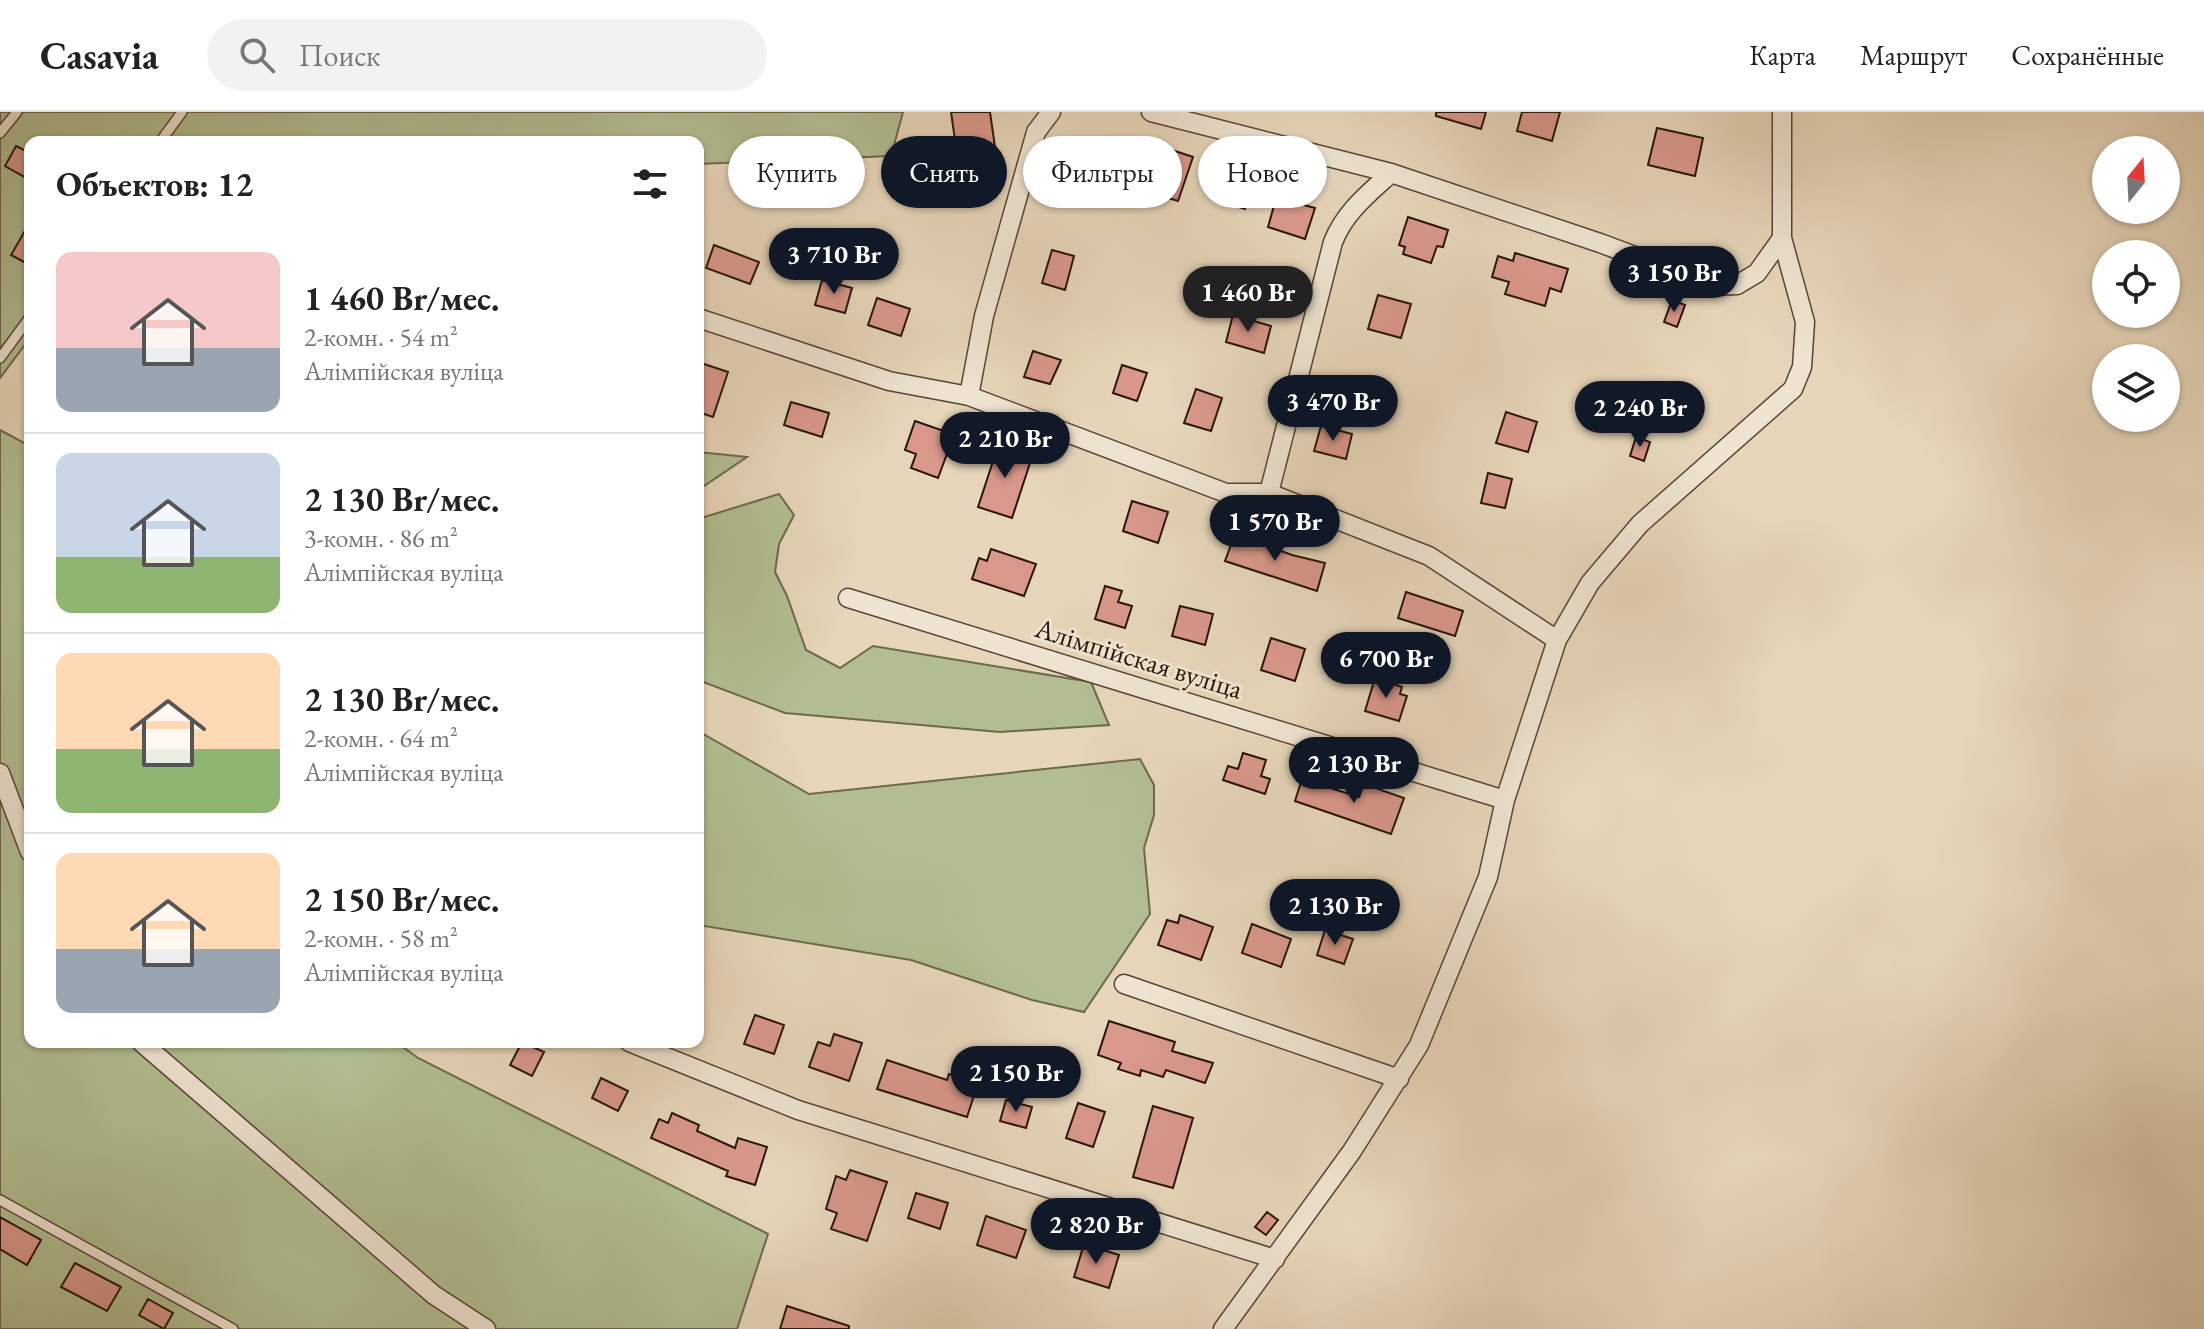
<!DOCTYPE html>
<html lang="ru">
<head>
<meta charset="utf-8">
<style>
	:root { --surface:#fff; --page:#f2f2f2; --text:#222; --muted:#767676; --line:#e0e0e0; --accent:#111827 }
	body { margin:0; font-family:"EB Garamond",serif; background:var(--page); color:var(--text); height:100vh; display:flex; flex-direction:column; font-size:30px; white-space:nowrap }
	* { box-sizing:border-box; margin:0 }
	p { font-size:26px; color:var(--muted) }
	.icon { flex:none; width:44px; height:44px; fill:none; stroke:currentColor; stroke-width:2; stroke-linecap:round; stroke-linejoin:round }
	.map { position:relative; flex:1; overflow:hidden }
	.sheet { position:absolute; left:24px; top:24px; width:680px; height:912px; display:flex; flex-direction:column; background:var(--surface); border-radius:16px; box-shadow:0 2px 6px #0004 }
	.sheet>* { flex:none }
	.banner { position:absolute; left:728px; top:24px; width:760px; height:72px; display:flex; gap:16px }
	.needle { width:52px; rotate:18deg }
	.tools { position:absolute; left:2092px; top:24px; display:grid; gap:16px }
	.tools a { display:grid; place-items:center; width:88px; height:88px; border-radius:50%; background:var(--surface); box-shadow:0 2px 6px #0004; font-size:40px }
	.price { position:absolute; translate:-50% -68px; padding:0 18px; border-radius:28px; background:var(--accent); color:#fff; font-size:26px; line-height:52px; filter:drop-shadow(0 2px 4px #0008) }
	.price::after { content:''; position:absolute; left:50%; top:48px; width:24px; height:18px; margin-left:-12px; background:inherit; clip-path:polygon(0 0,100% 0,50% 100%) }
	.price.selected { background:#222; color:#fff }
	ul { padding:0; list-style:none }
	li { display:flex; align-items:center; gap:24px; height:200px; padding:0 32px }
	li+li { border-top:2px solid var(--line) }
	li span { display:grid; place-items:center; flex:none; width:224px; height:160px; border-radius:16px; color:#555 }
	li>.icon { margin-inline-start:auto }
	span .icon { width:96px; height:96px; fill:#fffc; stroke-width:1 }
	li b { font-size:34px }
	h2 { display:flex; justify-content:space-between; align-items:center; height:96px; padding:0 32px; font-size:34px }
	.pill { padding:0 28px; border-radius:36px; background:var(--surface); box-shadow:0 2px 6px #0004; font-size:28px; line-height:72px }
	.pill.selected { background:var(--accent); color:#fff }
	header { display:flex; align-items:center; gap:48px; box-sizing:border-box; height:112px; padding:0 40px; background:var(--surface); border-bottom:2px solid var(--line) }
	header strong { font-size:38px }
	nav { display:flex; gap:44px; margin-inline-start:auto; font-size:28px }
	.search { width:560px; height:72px; background:var(--page); display:flex; align-items:center; gap:20px; box-sizing:border-box; padding:0 28px; border-radius:44px; color:var(--muted); font-size:30px }
	.map>svg:first-child { display:block }
	.green { fill:#b2be92; stroke:#6e694e; stroke-width:2 }
	.building { fill:#d9988b; stroke:#291409; stroke-width:2 }
	.lines { fill:none; stroke-linecap:round; stroke-linejoin:round }
	.service-casing { stroke:#584435; stroke-width:12 }
	.minor-casing { stroke:#584435; stroke-width:21 }
	.service { stroke:#efe4d2; stroke-width:9 }
	.minor { stroke:#efe4d2; stroke-width:18 }
	.labels { text-anchor:middle; stroke-width:6; stroke-linejoin:round; paint-order:stroke }
	.street-label { font-size:28px; fill:#291409; stroke:#efe4d2 }
</style>
</head>
<body>
<header>
<strong>Casavia</strong>
<div class="search"><svg class="icon" aria-label="search" viewBox="0 0 24 24"><circle cx="10" cy="10" r="6"/><path d="M15 15l6 6"/></svg>Поиск</div>
<nav><a>Карта</a><a>Маршрут</a><a>Сохранённые</a></nav>
</header>
<div class="map">
<svg width="2204" height="1217" viewBox="0 0 2204 1217">
	<rect width="100%" height="100%" fill="#e7d6ba"/>
	<filter id="stains"><feTurbulence type="fractalNoise" baseFrequency=".0025" numOctaves="4"/><feColorMatrix values="0 0 0 0 .2 0 0 0 0 .09 0 0 0 0 .02 0 0 0 .5 -.17"/></filter>
	<radialGradient id="worn" r=".72"><stop offset=".6" stop-color="#630" stop-opacity="0"/><stop offset="1" stop-color="#630" stop-opacity=".3"/></radialGradient>
	<!-- green -->
	<path class="green" d="M 0,0 L 903,0 L 891,44 L 698,52 L 698,30 L 30,30 L 30,226 L 0,266 Z
		M 0,318 L 30,334 L 30,930 L 396,930 L 418,946 L 768,1122 L 737,1217 L 0,1217 Z
		M 698,340 L 747,345 L 698,378 Z
		M 779,382 L 794,403 L 779,432 L 775,460 L 787,484 L 806,538 L 840,556 L 873,534 L 1091,570 L 1109,613 L 1000,620 L 785,601 L 698,568 L 698,407 Z
		M 698,619 L 809,682 L 1140,647 L 1154,673 L 1154,703 L 1144,736 L 1150,802 L 1084,900 L 1032,888 L 911,848 L 698,813 Z"/>
	<!-- building -->
	<path class="building" d="M 951,0 L 990,0 L 995,35 L 975,38 L 973,26 L 955,28 Z
		M 1436,0 L 1486,0 L 1481,17 L 1436,4 Z
		M 1522,0 L 1560,0 L 1552,29 L 1517,19 Z
		M 1657,16 L 1703,26 L 1695,64 L 1648,53 Z
		M 1073,27 L 1096,34 L 1087,66 L 1063,59 Z
		M 1157,33 L 1193,45 L 1178,89 L 1156,82 L 1164,58 L 1150,53 Z
		M 16,34 L 30,41 L 30,68 L 5,54 Z
		M 1226,58 L 1255,67 L 1245,97 L 1217,88 Z
		M 1288,82 L 1306,88 L 1304,93 L 1315,96 L 1305,127 L 1268,115 L 1277,83 L 1286,86 Z
		M 1408,105 L 1448,118 L 1443,135 L 1437,134 L 1431,151 L 1403,142 L 1405,135 L 1399,133 Z
		M 30,110 L 30,153 L 11,143 Z
		M 714,133 L 759,150 L 750,172 L 706,156 Z
		M 1052,138 L 1074,144 L 1065,178 L 1042,171 Z
		M 1515,141 L 1568,157 L 1561,180 L 1550,176 L 1545,194 L 1505,182 L 1509,170 L 1492,165 L 1498,144 L 1513,149 Z
		M 822,168 L 852,176 L 845,201 L 815,193 Z
		M 1378,183 L 1411,192 L 1401,226 L 1368,217 Z
		M 877,186 L 910,197 L 901,224 L 868,213 Z
		M 1672,188 L 1685,193 L 1677,215 L 1664,210 Z
		M 1233,203 L 1271,214 L 1264,241 L 1226,230 Z
		M 1033,239 L 1061,248 L 1050,272 L 1024,265 Z
		M 698,250 L 728,260 L 713,305 L 698,300 Z
		M 1122,253 L 1147,261 L 1137,289 L 1113,281 Z
		M 1351,264 L 1380,273 L 1372,297 L 1343,288 Z
		M 1196,277 L 1222,286 L 1211,319 L 1184,311 Z
		M 791,290 L 829,301 L 822,325 L 784,313 Z
		M 1506,300 L 1537,310 L 1528,340 L 1496,331 Z
		M 915,309 L 944,319 L 941,328 L 951,331 L 938,366 L 911,356 L 916,342 L 905,338 Z
		M 1321,314 L 1352,322 L 1346,347 L 1314,339 Z
		M 1636,325 L 1650,330 L 1644,349 L 1630,344 Z
		M 1000,328 L 1027,336 L 1024,349 L 1030,351 L 1012,406 L 978,395 Z
		M 1488,361 L 1512,367 L 1505,396 L 1481,391 Z
		M 1132,389 L 1168,400 L 1158,431 L 1123,419 Z
		M 1235,422 L 1292,443 L 1325,451 L 1317,479 L 1225,449 Z
		M 991,437 L 1036,452 L 1024,484 L 972,467 L 979,446 L 987,449 Z
		M 1105,474 L 1122,479 L 1118,490 L 1132,494 L 1125,516 L 1095,507 Z
		M 1406,480 L 1463,499 L 1455,524 L 1398,506 Z
		M 1180,494 L 1213,502 L 1205,533 L 1172,524 Z
		M 1271,526 L 1305,537 L 1295,569 L 1261,558 Z
		M 1375,566 L 1402,575 L 1400,582 L 1407,584 L 1399,609 L 1365,599 Z
		M 1243,641 L 1266,648 L 1261,664 L 1270,667 L 1265,682 L 1223,668 L 1228,654 L 1238,657 Z
		M 1302,667 L 1359,685 L 1364,672 L 1404,686 L 1391,722 L 1295,689 Z
		M 1180,803 L 1213,815 L 1201,848 L 1158,833 L 1167,808 L 1178,811 Z
		M 1252,812 L 1291,827 L 1281,855 L 1242,841 Z
		M 1325,818 L 1353,827 L 1344,852 L 1317,843 Z
		M 755,903 L 784,913 L 774,942 L 744,932 Z
		M 1109,909 L 1175,930 L 1172,939 L 1213,951 L 1205,971 L 1166,958 L 1163,965 L 1141,958 L 1140,964 L 1118,957 L 1121,951 L 1098,943 Z
		M 834,922 L 862,931 L 849,969 L 809,955 L 818,930 L 830,934 Z
		M 522,930 L 544,940 L 532,964 L 510,953 Z
		M 887,948 L 947,968 L 949,962 L 978,971 L 967,1005 L 877,977 Z
		M 601,966 L 628,979 L 618,999 L 592,986 Z
		M 1006,988 L 1032,995 L 1026,1016 L 1000,1009 Z
		M 1078,991 L 1105,1000 L 1093,1035 L 1066,1026 Z
		M 1153,994 L 1193,1006 L 1173,1076 L 1133,1065 Z
		M 672,1001 L 699,1013 L 697,1019 L 735,1036 L 738,1026 L 767,1035 L 755,1073 L 726,1064 L 728,1059 L 651,1026 L 659,1007 L 668,1011 Z
		M 850,1058 L 887,1070 L 867,1129 L 831,1117 L 837,1101 L 826,1097 L 836,1064 L 846,1068 Z
		M 916,1081 L 948,1091 L 940,1117 L 908,1106 Z
		M 1267,1100 L 1278,1108 L 1266,1123 L 1255,1115 Z
		M 986,1104 L 1026,1118 L 1016,1146 L 977,1133 Z
		M 0,1105 L 41,1128 L 27,1153 L 0,1137 Z
		M 1084,1132 L 1119,1143 L 1109,1176 L 1074,1165 Z
		M 75,1151 L 121,1175 L 107,1199 L 61,1175 Z
		M 148,1187 L 173,1201 L 164,1217 L 139,1203 Z
		M 787,1194 L 849,1214 L 849,1217 L 780,1217 Z"/>
	<g class="lines">
		<!-- service casing -->
		<g class="service-casing">
			<path id="service" d="M 0,21 L 17,0
				M 160,30 L 182,0
				M 0,246 L 30,205
				M 0,1088 L 233,1217"/>
		</g>
		<!-- minor casing -->
		<g class="minor-casing">
			<path id="minor" d="M 1151,0 L 1391,61 L 1600,131 L 1715,174 L 1737,173 L 1757,161 L 1782,126
				M 698,206 L 889,269 L 969,284 L 1226,381 L 1269,381 L 1429,444 L 1557,528
				M 969,284 L 984,204 L 1036,20 L 1051,0
				M 1269,381 L 1333,130 C 1345,100 1367,83 1391,61
				M 848,486 L 1505,688
				M 0,661 L 30,740
				M 1124,872 L 1399,967
				M 141,930 L 434,1183 L 486,1217
				M 629,930 L 798,998 L 1275,1147
				M 1223,1217 L 1352,1039 L 1419,933 L 1488,765 L 1505,688 L 1557,528 L 1590,471 L 1640,412 L 1793,277 L 1802,255 L 1805,210 L 1782,126 L 1782,0"/>
		</g>
		<!-- service -->
		<use href="#service" class="service"/>
		<!-- minor -->
		<use href="#minor" class="minor"/>
	</g>
	<g class="labels">
		<!-- street labels -->
		<g class="street-label">
			<text transform="translate(1139 546) rotate(17)" y="10">Алімпійская вуліца</text>
		</g>
	</g>
	<rect width="100%" height="100%" filter="url(#stains)"/>
	<rect width="100%" height="100%" fill="url(#worn)"/>
</svg>
<div class="tools">
<a><svg class="needle" viewBox="-14 -14 28 28"><path d="M0-13l5 13h-10z" fill="#e53935"/><path d="M0 13l5-13h-10z" fill="#767676"/></svg></a>
<a><svg class="icon" aria-label="locate" viewBox="0 0 24 24"><circle cx="12" cy="12" r="6"/><path d="M12 2v4M12 18v4M2 12h4M18 12h4"/></svg></a>
<a><svg class="icon" aria-label="layers" viewBox="0 0 24 24"><path d="M12 4l9 5-9 5-9-5zM3 14l9 5 9-5"/></svg></a>
</div>
<b class="price" style="left:834px;top:184px">3 710 Br</b>
<b class="price" style="left:1674px;top:202px">3 150 Br</b>
<b class="price selected" style="left:1248px;top:222px">1 460 Br</b>
<b class="price" style="left:1333px;top:331px">3 470 Br</b>
<b class="price" style="left:1640px;top:337px">2 240 Br</b>
<b class="price" style="left:1005px;top:368px">2 210 Br</b>
<b class="price" style="left:1275px;top:451px">1 570 Br</b>
<b class="price" style="left:1386px;top:588px">6 700 Br</b>
<b class="price" style="left:1354px;top:693px">2 130 Br</b>
<b class="price" style="left:1335px;top:835px">2 130 Br</b>
<b class="price" style="left:1016px;top:1002px">2 150 Br</b>
<b class="price" style="left:1096px;top:1154px">2 820 Br</b>
<div class="banner">
<a class="pill">Купить</a>
<a class="pill selected">Снять</a>
<a class="pill">Фильтры</a>
<a class="pill">Новое</a>
</div>
<section class="sheet">
<h2>Объектов: 12<svg class="icon" aria-label="filters" viewBox="0 0 24 24"><path d="M4 7h16M4 17h16"/><circle cx="9" cy="7" r="2"/><circle cx="15" cy="17" r="2"/></svg></h2>
<ul>
<li><span style="background:linear-gradient(#f6c9c9 60%,#9aa5b1 0)"><svg class="icon" aria-label="home" viewBox="0 0 24 24"><path d="M3 11l9-7 9 7M6 9v11h12V9"/></svg></span><div><b>1 460 Br/мес.</b><p>2-комн. · 54 m²</p><p>Алімпійская вуліца</p></div></li>
<li><span style="background:linear-gradient(#c9d6e8 65%,#8fb573 0)"><svg class="icon" aria-label="home" viewBox="0 0 24 24"><path d="M3 11l9-7 9 7M6 9v11h12V9"/></svg></span><div><b>2 130 Br/мес.</b><p>3-комн. · 86 m²</p><p>Алімпійская вуліца</p></div></li>
<li><span style="background:linear-gradient(#ffd9b3 60%,#8fb573 0)"><svg class="icon" aria-label="home" viewBox="0 0 24 24"><path d="M3 11l9-7 9 7M6 9v11h12V9"/></svg></span><div><b>2 130 Br/мес.</b><p>2-комн. · 64 m²</p><p>Алімпійская вуліца</p></div></li>
<li><span style="background:linear-gradient(#ffd9b3 60%,#9aa5b1 0)"><svg class="icon" aria-label="home" viewBox="0 0 24 24"><path d="M3 11l9-7 9 7M6 9v11h12V9"/></svg></span><div><b>2 150 Br/мес.</b><p>2-комн. · 58 m²</p><p>Алімпійская вуліца</p></div></li>
</ul>
</section>
</div>
</body>
</html>
